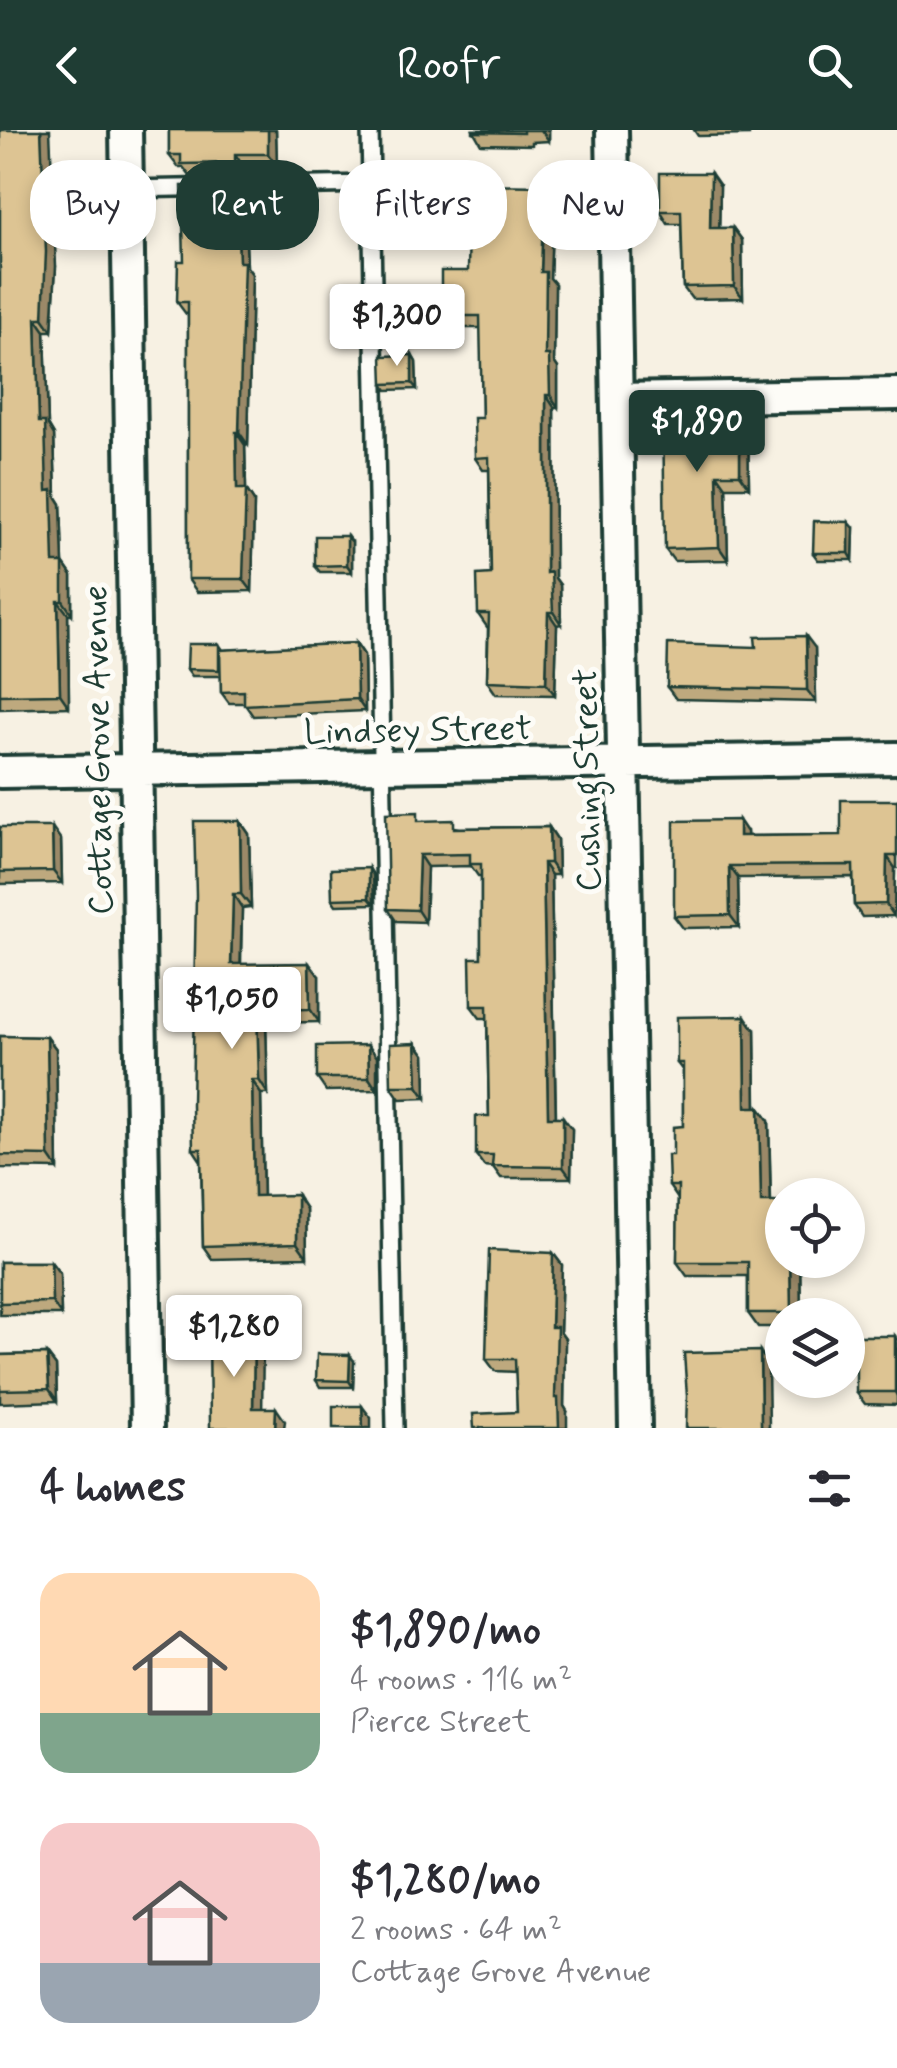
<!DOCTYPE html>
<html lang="en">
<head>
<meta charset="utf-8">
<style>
	:root { --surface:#fff; --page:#f7f7f7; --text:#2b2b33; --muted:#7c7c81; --accent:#1f3d34 }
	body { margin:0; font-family:Mynerve,sans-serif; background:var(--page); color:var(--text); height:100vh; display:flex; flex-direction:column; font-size:38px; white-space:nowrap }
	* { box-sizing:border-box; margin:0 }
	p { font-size:32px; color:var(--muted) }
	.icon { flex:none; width:55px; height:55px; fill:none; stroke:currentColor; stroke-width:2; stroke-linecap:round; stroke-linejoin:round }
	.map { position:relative; height:1298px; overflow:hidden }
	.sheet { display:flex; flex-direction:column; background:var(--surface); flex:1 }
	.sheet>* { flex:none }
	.banner { position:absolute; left:30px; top:30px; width:838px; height:90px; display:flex; gap:20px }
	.controls { position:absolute; left:765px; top:1048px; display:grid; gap:20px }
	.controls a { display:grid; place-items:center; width:100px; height:100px; border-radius:50%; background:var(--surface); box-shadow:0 5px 15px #0003; font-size:50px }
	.price { position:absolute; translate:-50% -85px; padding:0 22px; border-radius:10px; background:#fff; color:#222; font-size:32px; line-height:65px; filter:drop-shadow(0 2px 5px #0008) }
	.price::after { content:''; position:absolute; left:50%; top:60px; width:30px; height:22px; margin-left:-15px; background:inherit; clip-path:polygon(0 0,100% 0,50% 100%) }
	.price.on { background:var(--accent); color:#fff }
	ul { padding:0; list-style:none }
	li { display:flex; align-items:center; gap:30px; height:250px; padding:0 40px }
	li span { display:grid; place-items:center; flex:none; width:280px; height:200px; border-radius:30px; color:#555 }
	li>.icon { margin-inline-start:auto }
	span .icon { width:120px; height:120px; fill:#fffc; stroke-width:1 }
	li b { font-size:42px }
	h2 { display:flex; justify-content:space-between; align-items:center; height:120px; padding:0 40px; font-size:42px }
	.pill { padding:0 35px; border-radius:40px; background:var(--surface); box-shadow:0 5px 15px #0003; font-size:35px; line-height:90px }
	.pill.on { background:var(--accent); color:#fff }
	header { display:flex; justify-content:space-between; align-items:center; height:130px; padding:0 40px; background:var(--accent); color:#fff; font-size:45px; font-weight:600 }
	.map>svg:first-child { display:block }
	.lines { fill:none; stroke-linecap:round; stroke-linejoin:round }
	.lane-casing { stroke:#1f3d34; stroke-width:22 }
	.street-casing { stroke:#1f3d34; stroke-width:38 }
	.lane { stroke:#fdfcf7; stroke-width:15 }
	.street { stroke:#fdfcf7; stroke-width:30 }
	.wall { fill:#bea97e; stroke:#1f3d34; stroke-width:2.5 }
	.shaded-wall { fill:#9b8967; stroke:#1f3d34; stroke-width:2.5 }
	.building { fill:#ddc493; stroke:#1f3d34; stroke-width:2.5 }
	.labels { text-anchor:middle; stroke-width:10; stroke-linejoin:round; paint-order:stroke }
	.street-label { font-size:35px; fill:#1f3d34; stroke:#fdfcf7 }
</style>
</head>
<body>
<header><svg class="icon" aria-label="back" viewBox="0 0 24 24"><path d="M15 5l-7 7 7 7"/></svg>Roofr<svg class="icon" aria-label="search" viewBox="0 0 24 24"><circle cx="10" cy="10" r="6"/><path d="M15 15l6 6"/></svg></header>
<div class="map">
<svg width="897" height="1298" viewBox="0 0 897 1298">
	<rect width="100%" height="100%" fill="#f7f1e3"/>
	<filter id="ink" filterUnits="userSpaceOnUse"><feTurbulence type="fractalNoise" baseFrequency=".01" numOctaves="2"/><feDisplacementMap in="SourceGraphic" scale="20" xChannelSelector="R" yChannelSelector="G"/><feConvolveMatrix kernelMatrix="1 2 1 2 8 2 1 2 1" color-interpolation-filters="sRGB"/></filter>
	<g filter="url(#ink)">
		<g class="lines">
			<!-- lane casing -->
			<g class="lane-casing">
				<path id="lane" d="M 370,0 L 395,1298
					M 127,59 L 371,54"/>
			</g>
			<!-- street casing -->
			<g class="street-casing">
				<path id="street" d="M 126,0 L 147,1298
					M 612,0 L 635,1298
					M 617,269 L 897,264
					M 0,642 L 897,628"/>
			</g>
			<!-- lane -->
			<use href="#lane" class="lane"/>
			<!-- street -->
			<use href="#street" class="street"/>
		</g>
		<!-- wall -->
		<path class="wall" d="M 0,0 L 56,136 L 52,201 L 45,201 L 48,295 L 54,305 L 56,366 L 61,374 L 63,433 L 72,446 L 72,484 L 68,484 L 69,577 L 0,579 Z
			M 169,0 L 276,0 L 277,36 L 243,36 L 244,45 L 190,46 L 183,37 L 178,37 L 169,25 Z
			M 473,0 L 549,0 L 549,11 L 532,12 L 532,15 L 481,14 Z
			M 694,0 L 749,0 L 749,5 L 698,6 Z
			M 720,56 L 719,98 L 733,98 L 742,110 L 743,168 L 692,169 L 683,157 L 681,94 L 668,94 L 660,81 Z
			M 244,68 L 247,137 L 252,144 L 248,315 L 245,315 L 246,359 L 254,371 L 252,461 L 197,462 L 188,449 L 188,184 L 186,184 L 177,172 L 184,131 Z
			M 553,69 L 550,148 L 555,154 L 554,232 L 558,238 L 558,277 L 554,277 L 555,448 L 560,455 L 561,494 L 557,495 L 555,565 L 496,564 L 487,551 L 488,497 L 487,497 L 478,484 L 491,444 L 489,340 L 483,340 L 475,328 L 482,288 L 481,198 L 449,198 L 441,186 Z
			M 412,225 L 416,232 L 417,259 L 387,260 L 383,254 Z
			M 748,296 L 749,357 L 726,357 L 728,430 L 674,431 L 665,419 Z
			M 854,398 L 853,430 L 818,430 L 813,423 Z
			M 352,412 L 352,442 L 320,442 L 315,436 Z
			M 356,513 L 364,525 L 365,581 L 253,586 L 244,573 L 229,573 L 221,562 L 221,546 L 192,546 L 187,539 L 219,514 L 223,520 Z
			M 815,518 L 816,572 L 676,569 L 667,557 Z
			M 897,670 L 897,738 L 895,738 L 894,786 L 862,787 L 854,775 L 853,747 L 738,748 L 739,797 L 683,798 L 674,786 L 747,702 L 747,706 L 841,705 Z
			M 240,691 L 249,704 L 251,777 L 242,778 L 241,834 L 319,846 L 319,892 L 266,893 L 268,964 L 261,964 L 263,1066 L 306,1079 L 307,1127 L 212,1129 L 203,1116 L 201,1031 L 193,1019 Z
			M 424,691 L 460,698 L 549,697 L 557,709 L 558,745 L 551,745 L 556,987 L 572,999 L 571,1048 L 501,1048 L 493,1037 L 484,1036 L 476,1025 L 489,986 L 487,888 L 480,888 L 471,876 L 481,828 L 481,746 L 478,746 L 471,736 L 427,737 L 425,792 L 396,791 L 388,779 Z
			M 0,697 L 61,710 L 62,753 L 0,754 Z
			M 369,738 L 373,745 L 374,774 L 336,775 L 332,769 Z
			M 755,900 L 756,977 L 759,977 L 769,991 L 771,1072 L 782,1130 L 800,1130 L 801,1185 L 782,1185 L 782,1197 L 758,1197 L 748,1183 L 748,1146 L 687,1146 L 677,1132 L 678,1069 L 669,1056 L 673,1025 L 683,996 L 683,941 L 677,933 Z
			M 0,906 L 47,907 L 56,919 L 58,1039 L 0,1038 Z
			M 416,913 L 425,925 L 426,968 L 400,969 L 391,956 Z
			M 377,927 L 377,960 L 326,961 L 317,948 Z
			M 553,1123 L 562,1135 L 560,1202 L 565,1209 L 564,1276 L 567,1281 L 517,1282 L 516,1242 L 495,1241 L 486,1229 Z
			M 0,1132 L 51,1132 L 60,1144 L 61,1185 L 0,1185 Z
			M 895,1206 L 897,1209 L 897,1275 L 865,1274 L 856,1262 Z
			M 47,1224 L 56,1236 L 57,1271 L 0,1273 L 0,1225 Z
			M 354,1231 L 353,1257 L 320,1257 L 316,1250 Z"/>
		<!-- shaded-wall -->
		<path class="shaded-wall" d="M 41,0 L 50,0 L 56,136 L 52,201 L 43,188 Z
			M 268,0 L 276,0 L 277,36 L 268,24 Z
			M 541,0 L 549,0 L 549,11 Z
			M 235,24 L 243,36 L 244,45 L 235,33 Z
			M 711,43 L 720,56 L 719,110 L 710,98 Z
			M 236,55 L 244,68 L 247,137 L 252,144 L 248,315 L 239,302 L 239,132 Z
			M 544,56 L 553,69 L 550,148 L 555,154 L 554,232 L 558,238 L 558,277 L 550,265 L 545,225 L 541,142 Z
			M 733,98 L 742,110 L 743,168 L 734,156 Z
			M 36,188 L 45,201 L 48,295 L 54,305 L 56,366 L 61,374 L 63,433 L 72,446 L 72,484 L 63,471 L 54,433 L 39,292 Z
			M 412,225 L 416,232 L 417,259 L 412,253 Z
			M 546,265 L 554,277 L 555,448 L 560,455 L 561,494 L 553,482 L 546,443 Z
			M 740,283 L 748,296 L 749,357 L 740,344 Z
			M 236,302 L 245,315 L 246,359 L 254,371 L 252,461 L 243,449 L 237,359 Z
			M 717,344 L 726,357 L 728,430 L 719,417 Z
			M 849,392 L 854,398 L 853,430 L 849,423 Z
			M 347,406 L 352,412 L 352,442 L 347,435 Z
			M 58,471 L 68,484 L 69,577 L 60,564 Z
			M 548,482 L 557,495 L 555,565 L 546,553 Z
			M 806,506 L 815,518 L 816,572 L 807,560 Z
			M 356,513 L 364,525 L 365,581 L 357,569 Z
			M 739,690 L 747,702 L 748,718 L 739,706 Z
			M 240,691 L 249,704 L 251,777 L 241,764 Z
			M 52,697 L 61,710 L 62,753 L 53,741 Z
			M 549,697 L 557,709 L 558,745 L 550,733 Z
			M 419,725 L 427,737 L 425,792 L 417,780 Z
			M 887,726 L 895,738 L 894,786 L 886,774 Z
			M 543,733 L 551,745 L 556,999 L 548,987 Z
			M 729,736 L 738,748 L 739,797 L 730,785 Z
			M 369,738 L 373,745 L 374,774 L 369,768 Z
			M 233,764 L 242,778 L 240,848 L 231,834 Z
			M 309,833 L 319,846 L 319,892 L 310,879 Z
			M 257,880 L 266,893 L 268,964 L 259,950 Z
			M 745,886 L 755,900 L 756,991 L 746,977 Z
			M 47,907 L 56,919 L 58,1039 L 49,1026 Z
			M 416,913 L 425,925 L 426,968 L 418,956 Z
			M 368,915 L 377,927 L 377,960 L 369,948 Z
			M 252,950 L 261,964 L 263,1080 L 254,1066 Z
			M 759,977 L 769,991 L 771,1086 L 761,1072 Z
			M 563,987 L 572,999 L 571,1048 L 563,1037 Z
			M 297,1065 L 306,1079 L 307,1127 L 297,1113 Z
			M 553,1123 L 562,1135 L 560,1202 L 565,1209 L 564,1276 L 567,1281 L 567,1298 L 559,1298 L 555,1268 L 551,1197 Z
			M 790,1130 L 800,1130 L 801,1185 L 793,1185 L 791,1183 Z
			M 51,1132 L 60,1144 L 61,1185 L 52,1172 Z
			M 254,1196 L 263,1209 L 262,1290 L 253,1278 Z
			M 895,1206 L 897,1209 L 897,1266 L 895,1262 Z
			M 760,1221 L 768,1234 L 769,1298 L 761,1298 Z
			M 47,1224 L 56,1236 L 57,1271 L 49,1259 Z
			M 350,1225 L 354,1231 L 353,1257 L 349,1251 Z
			M 362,1276 L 371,1288 L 371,1298 L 363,1298 Z
			M 276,1278 L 285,1291 L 284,1298 L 275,1298 Z"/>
		<!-- building -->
		<path class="building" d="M 0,0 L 41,0 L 46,122 L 43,188 L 36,188 L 39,292 L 45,292 L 47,361 L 52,360 L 54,433 L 63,433 L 63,471 L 58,471 L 60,564 L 0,565 Z
			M 169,0 L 268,0 L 268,24 L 235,24 L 235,33 L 181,34 L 181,25 L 169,25 Z
			M 473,0 L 523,0 L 523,3 L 473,2 Z
			M 660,43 L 711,43 L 710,98 L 733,98 L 734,156 L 683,157 L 681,81 L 660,81 Z
			M 236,55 L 239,132 L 244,132 L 239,302 L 236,302 L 237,359 L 246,359 L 243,449 L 188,449 L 188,172 L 177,172 L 178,131 L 184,131 L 182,56 Z
			M 470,55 L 544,56 L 541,142 L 546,142 L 545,225 L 549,225 L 550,265 L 546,265 L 546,443 L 551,442 L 553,482 L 548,482 L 546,553 L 487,551 L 489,484 L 478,484 L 477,445 L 491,444 L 489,327 L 475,328 L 474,288 L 482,288 L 480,186 L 441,186 L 441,141 L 468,141 Z
			M 412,225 L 412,253 L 383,254 L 382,226 Z
			M 663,283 L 740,283 L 740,344 L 717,344 L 719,417 L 665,419 Z
			M 814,391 L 849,392 L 849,423 L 813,423 Z
			M 315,406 L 347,406 L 347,435 L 315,436 Z
			M 806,506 L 807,560 L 667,557 L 668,514 L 756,517 L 755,507 Z
			M 356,513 L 357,569 L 244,575 L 244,561 L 221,562 L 220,520 Z
			M 188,514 L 219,514 L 219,540 L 187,539 Z
			M 841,670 L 897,670 L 897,726 L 887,726 L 886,774 L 854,775 L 853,735 L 729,736 L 730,785 L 674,786 L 674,691 L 739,690 L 739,706 L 841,705 Z
			M 418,682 L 418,691 L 454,690 L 454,698 L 549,697 L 550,733 L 543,733 L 548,987 L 563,987 L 563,1037 L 492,1036 L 493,1025 L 476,1025 L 476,986 L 489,986 L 487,876 L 471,876 L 470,828 L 481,828 L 481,734 L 470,734 L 470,724 L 419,725 L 417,780 L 388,779 L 386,683 Z
			M 194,691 L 240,691 L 241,764 L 233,764 L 231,834 L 309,833 L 310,879 L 257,880 L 259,950 L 252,950 L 254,1066 L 297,1065 L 297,1113 L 203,1116 L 201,1019 L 193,1019 L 192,975 L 196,765 Z
			M 0,697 L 52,697 L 53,741 L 0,742 Z
			M 369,738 L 369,768 L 332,769 L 331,739 Z
			M 745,886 L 746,977 L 759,977 L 761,1072 L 782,1072 L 782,1130 L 790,1130 L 791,1183 L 748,1183 L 748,1132 L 677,1132 L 678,1056 L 669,1056 L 668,1025 L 673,1025 L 673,997 L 683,996 L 683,933 L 677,933 L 677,887 Z
			M 0,906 L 47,907 L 49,1026 L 0,1025 Z
			M 416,913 L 418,956 L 391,956 L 390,914 Z
			M 368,915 L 369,948 L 317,948 L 317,916 Z
			M 489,1120 L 553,1123 L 551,1197 L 557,1197 L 555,1268 L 558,1268 L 559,1298 L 474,1298 L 473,1284 L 517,1282 L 515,1229 L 486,1229 Z
			M 0,1132 L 51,1132 L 52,1172 L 0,1173 Z
			M 209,1196 L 254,1196 L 253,1278 L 276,1278 L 275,1298 L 210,1298 Z
			M 856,1206 L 895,1206 L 895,1262 L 856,1262 Z
			M 760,1221 L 761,1298 L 686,1298 L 687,1266 L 684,1223 Z
			M 47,1224 L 49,1259 L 0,1260 L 0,1225 Z
			M 317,1224 L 350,1225 L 349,1251 L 316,1250 Z
			M 333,1276 L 362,1276 L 363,1298 L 333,1298 Z"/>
	</g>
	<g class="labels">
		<!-- street labels -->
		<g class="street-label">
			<text transform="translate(418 599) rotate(-1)" y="12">Lindsey Street</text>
			<text transform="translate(97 620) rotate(-91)" y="12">Cottage Grove Avenue</text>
			<text transform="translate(586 650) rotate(-91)" y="12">Cushing Street</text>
		</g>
	</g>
</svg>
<div class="controls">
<a><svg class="icon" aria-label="locate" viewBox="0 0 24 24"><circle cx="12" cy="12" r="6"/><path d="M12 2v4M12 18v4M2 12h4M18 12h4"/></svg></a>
<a><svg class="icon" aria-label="layers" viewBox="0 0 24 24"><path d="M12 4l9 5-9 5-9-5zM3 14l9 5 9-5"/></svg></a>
</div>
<b class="price" style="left:397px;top:239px">$1,300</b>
<b class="price on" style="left:697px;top:345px">$1,890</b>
<b class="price" style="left:232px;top:922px">$1,050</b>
<b class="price" style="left:234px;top:1250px">$1,280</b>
<div class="banner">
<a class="pill">Buy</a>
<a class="pill on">Rent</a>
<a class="pill">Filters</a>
<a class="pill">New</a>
</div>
</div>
<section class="sheet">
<h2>4 homes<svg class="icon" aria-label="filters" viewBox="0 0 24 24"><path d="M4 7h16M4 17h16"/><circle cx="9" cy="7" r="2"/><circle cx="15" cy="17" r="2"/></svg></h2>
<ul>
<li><span style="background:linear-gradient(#ffd9b3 70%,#7fa58c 0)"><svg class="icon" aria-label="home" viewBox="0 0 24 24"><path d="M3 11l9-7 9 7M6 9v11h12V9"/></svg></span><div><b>$1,890/mo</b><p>4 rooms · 116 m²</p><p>Pierce Street</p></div></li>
<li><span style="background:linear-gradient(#f6c9c9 70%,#9aa5b1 0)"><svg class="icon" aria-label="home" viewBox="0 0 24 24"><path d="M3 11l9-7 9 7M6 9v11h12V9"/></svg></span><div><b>$1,280/mo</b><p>2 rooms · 64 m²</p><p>Cottage Grove Avenue</p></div></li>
</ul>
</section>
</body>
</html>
